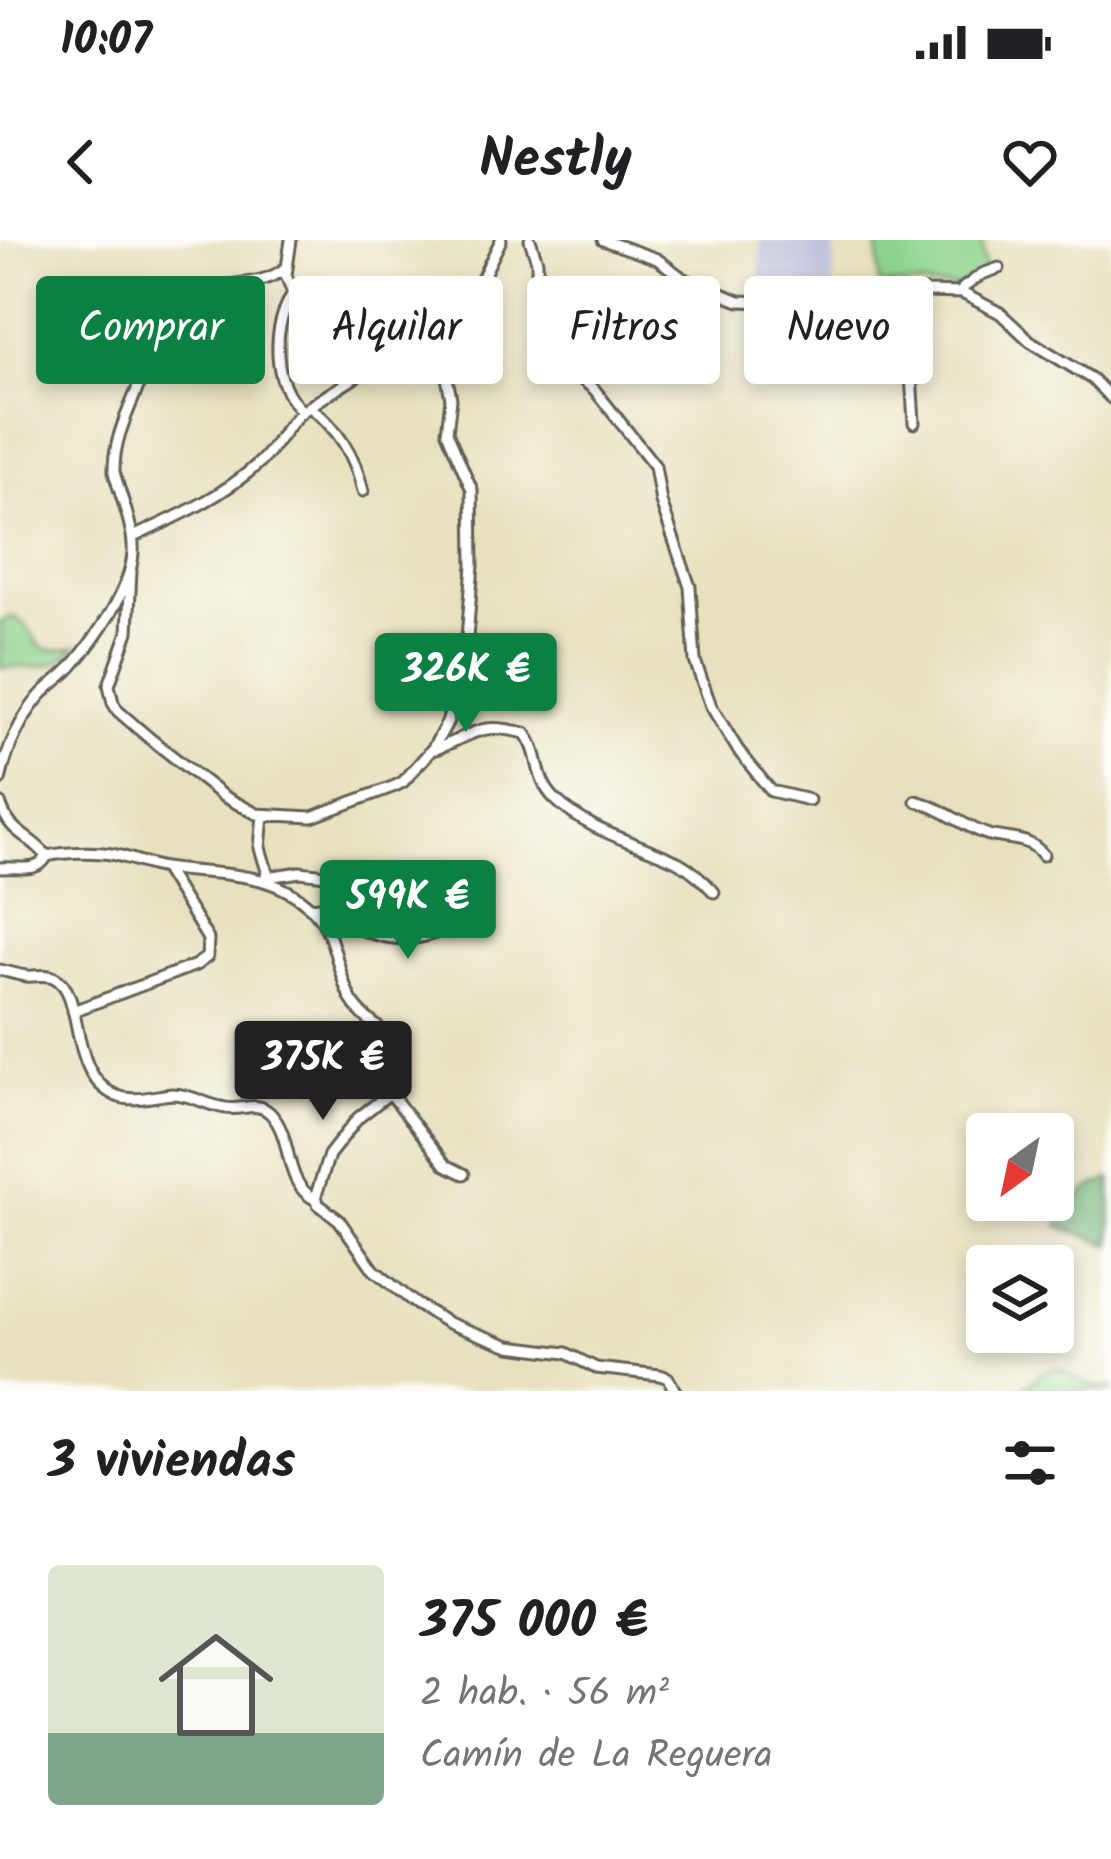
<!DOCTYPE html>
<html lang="es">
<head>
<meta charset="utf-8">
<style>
	:root { --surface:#fff; --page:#f2f2f2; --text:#202124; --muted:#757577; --line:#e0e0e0; --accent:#0b8043 }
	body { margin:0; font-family:Kalam,sans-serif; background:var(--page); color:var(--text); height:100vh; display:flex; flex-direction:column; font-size:45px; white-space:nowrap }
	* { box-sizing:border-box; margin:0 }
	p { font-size:39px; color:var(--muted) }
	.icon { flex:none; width:66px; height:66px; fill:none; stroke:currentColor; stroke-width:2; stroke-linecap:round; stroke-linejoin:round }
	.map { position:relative; height:1151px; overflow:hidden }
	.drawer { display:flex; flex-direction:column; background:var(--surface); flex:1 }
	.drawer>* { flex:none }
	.banner { position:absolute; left:36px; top:36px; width:1041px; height:108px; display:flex; gap:24px }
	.needle { width:78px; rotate:213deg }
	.fabs { position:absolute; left:966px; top:873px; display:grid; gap:24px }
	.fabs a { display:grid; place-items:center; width:108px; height:108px; border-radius:12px; background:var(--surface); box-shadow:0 6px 18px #0003; font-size:60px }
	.price { position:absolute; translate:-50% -102px; padding:0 27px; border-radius:12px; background:var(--accent); color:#fff; font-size:39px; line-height:78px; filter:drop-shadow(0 3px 6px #0008) }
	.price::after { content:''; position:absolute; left:50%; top:72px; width:36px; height:27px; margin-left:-18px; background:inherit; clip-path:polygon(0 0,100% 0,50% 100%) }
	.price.active { background:#222; color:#fff }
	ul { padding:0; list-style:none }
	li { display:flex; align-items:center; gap:36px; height:300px; padding:0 48px }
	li+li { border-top:3px solid var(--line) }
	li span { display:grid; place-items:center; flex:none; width:336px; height:240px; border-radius:12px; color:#555 }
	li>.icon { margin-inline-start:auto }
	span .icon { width:144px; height:144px; fill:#fffc; stroke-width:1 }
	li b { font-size:51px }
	h2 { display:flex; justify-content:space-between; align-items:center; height:144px; padding:0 48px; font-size:51px }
	.pill { padding:0 42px; border-radius:12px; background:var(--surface); box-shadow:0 6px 18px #0003; font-size:42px; line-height:108px }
	.pill.active { background:var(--accent); color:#fff }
	.status { display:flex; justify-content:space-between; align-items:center; height:84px; padding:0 60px; background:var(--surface); direction:ltr }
	.status svg { height:33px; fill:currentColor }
	header { display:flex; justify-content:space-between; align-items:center; height:156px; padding:0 48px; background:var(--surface); font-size:54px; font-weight:700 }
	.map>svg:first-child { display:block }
	.industrial { fill:#c1c2dd }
	.green { fill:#8fd48e; stroke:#567855; stroke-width:3 }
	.forest { fill:#73b679; stroke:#48694a; stroke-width:3 }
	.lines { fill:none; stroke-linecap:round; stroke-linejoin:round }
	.street-casing { stroke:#636154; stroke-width:15 }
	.street { stroke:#fff; stroke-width:9 }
</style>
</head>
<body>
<div class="status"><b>10:07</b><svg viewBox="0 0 49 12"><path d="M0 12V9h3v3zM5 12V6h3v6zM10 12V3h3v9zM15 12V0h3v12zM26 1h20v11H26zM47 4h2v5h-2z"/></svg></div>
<header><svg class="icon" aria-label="back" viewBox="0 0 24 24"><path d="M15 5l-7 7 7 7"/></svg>Nestly<svg class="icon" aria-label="heart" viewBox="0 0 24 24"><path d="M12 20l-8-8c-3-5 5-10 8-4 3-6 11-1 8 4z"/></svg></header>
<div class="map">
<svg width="1111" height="1151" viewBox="0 0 1111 1151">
	<rect width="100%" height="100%" fill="#fdfcf7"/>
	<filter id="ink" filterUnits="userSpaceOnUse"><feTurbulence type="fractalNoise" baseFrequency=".00833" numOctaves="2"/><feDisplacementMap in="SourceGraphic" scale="24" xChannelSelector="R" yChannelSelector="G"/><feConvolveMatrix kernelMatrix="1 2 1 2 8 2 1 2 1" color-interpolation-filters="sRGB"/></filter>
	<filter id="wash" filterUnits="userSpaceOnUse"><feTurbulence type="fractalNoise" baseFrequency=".004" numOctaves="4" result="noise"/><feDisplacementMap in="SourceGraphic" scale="48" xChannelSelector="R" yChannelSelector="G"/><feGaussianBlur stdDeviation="2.7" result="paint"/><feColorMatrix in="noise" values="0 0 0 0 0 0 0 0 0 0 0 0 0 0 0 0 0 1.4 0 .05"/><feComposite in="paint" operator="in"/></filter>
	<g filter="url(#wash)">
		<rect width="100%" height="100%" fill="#e7e1bd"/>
		<!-- industrial -->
		<path class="industrial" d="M 760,0 L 835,0 L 833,50 L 760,55 Z"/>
		<!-- green -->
		<path class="green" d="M 878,0 L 982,0 L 985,31 L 959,48 L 879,44 Z
			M 13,376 C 43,392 26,420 76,406 C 52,435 34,424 1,428 L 0,383 Z
			M 1059,1128 C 1074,1136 1094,1151 1111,1147 L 1111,1151 L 1021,1151 C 1033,1139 1042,1129 1059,1128 Z"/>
		<!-- forest -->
		<path class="forest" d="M 1111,939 L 1111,1005 L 1058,986 C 1071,963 1085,946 1111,939 Z"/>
	</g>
	<g filter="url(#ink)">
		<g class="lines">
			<!-- street casing -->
			<g class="street-casing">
				<path id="street" d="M 530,0 L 537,21 L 538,87 L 541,100 L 566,127 L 594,149 L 655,226 L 661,262 L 690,347 L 695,421 L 711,466 L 738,510 L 771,551 L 809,560
					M 603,0 L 657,19 L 684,39 L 739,61 L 791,63 L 854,50 L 962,53 L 1000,73 L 1030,101 L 1092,139 L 1111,158
					M 889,51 L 902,69 L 908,85 L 914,183
					M 293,53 C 272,88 271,142 302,171
					M 962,53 L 963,48 L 982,34 L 999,28
					M 434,113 L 471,61 L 501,0
					M 310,167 C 339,189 355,216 363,251
					M 133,297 C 177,277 224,256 260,222 C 275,208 289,181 302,172 C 332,149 395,121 407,84
					M 131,331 L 128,392 L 109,445 L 113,463 L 118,471 L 148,497 L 223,556 L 257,574 L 312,577 L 395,546 L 403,542 L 433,508 L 447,483 L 459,444 L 466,410 L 473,325 L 472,250 L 447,192 L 451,159 L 447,137 L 423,98 L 399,78 L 350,71 L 293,53 L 286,35 L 291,0
					M 433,508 L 436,509 C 477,493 478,482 525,493 C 542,515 533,537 555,559 C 589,592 636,602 678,622 C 691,629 704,641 714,652
					M 0,540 C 7,509 19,481 39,457 C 49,445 63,437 73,425 C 96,398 131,349 133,313 C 135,290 120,255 114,232 C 113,198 131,166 143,135 C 149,121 152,105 160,92 C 171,74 188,57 208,50 C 235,40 263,47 287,27
					M 916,561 C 944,568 963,587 989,595 C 1009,600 1030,597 1043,615
					M 0,563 C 10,595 29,594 47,616 C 38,634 17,626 0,628
					M 263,575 L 260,608 L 267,631 L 265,641
					M 47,616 C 64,612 93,611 111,614 C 129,617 146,625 164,628 C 217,636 270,628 312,669 C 338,695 335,731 352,761 C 365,783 391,791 402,813 L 390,853 L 358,878 L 329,915 L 316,955 L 318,964 L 339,980 L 374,1030 L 416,1064 L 448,1083 L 510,1106 L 566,1113 L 596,1128 L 660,1135 L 668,1138 L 675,1151
					M 267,637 L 300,632 L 326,635
					M 310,668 L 319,667 C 356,689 392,709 435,693 L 456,652
					M 0,730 C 9,732 18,735 27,736 C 36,737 46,733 55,738 C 86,754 66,834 117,856 C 134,863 155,855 173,854 C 192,854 207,866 226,868 C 242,871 257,860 270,873 C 295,899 281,942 316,960
					M 73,771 L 196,725 L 207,717 L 208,699 L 164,628
					M 390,853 L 446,925 L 464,934"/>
			</g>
			<!-- street -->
			<use href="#street" class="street"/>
		</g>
	</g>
</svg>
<div class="fabs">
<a><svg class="needle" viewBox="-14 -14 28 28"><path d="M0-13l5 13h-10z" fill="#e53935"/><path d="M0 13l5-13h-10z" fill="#757577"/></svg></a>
<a><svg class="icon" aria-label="layers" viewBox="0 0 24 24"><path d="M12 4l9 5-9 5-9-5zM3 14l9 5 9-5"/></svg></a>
</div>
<b class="price" style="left:466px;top:495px">326K €</b>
<b class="price" style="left:408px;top:722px">599K €</b>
<b class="price active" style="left:323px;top:883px">375K €</b>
<div class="banner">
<a class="pill active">Comprar</a>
<a class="pill">Alquilar</a>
<a class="pill">Filtros</a>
<a class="pill">Nuevo</a>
</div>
</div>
<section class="drawer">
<h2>3 viviendas<svg class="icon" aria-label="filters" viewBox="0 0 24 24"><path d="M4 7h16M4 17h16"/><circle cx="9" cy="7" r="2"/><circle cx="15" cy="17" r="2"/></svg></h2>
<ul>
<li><span style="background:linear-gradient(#dfe7d0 70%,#7fa58c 0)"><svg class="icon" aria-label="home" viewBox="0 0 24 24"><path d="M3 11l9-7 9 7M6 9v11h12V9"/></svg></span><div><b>375 000 €</b><p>2 hab. · 56 m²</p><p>Camín de La Reguera</p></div></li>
</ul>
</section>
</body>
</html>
